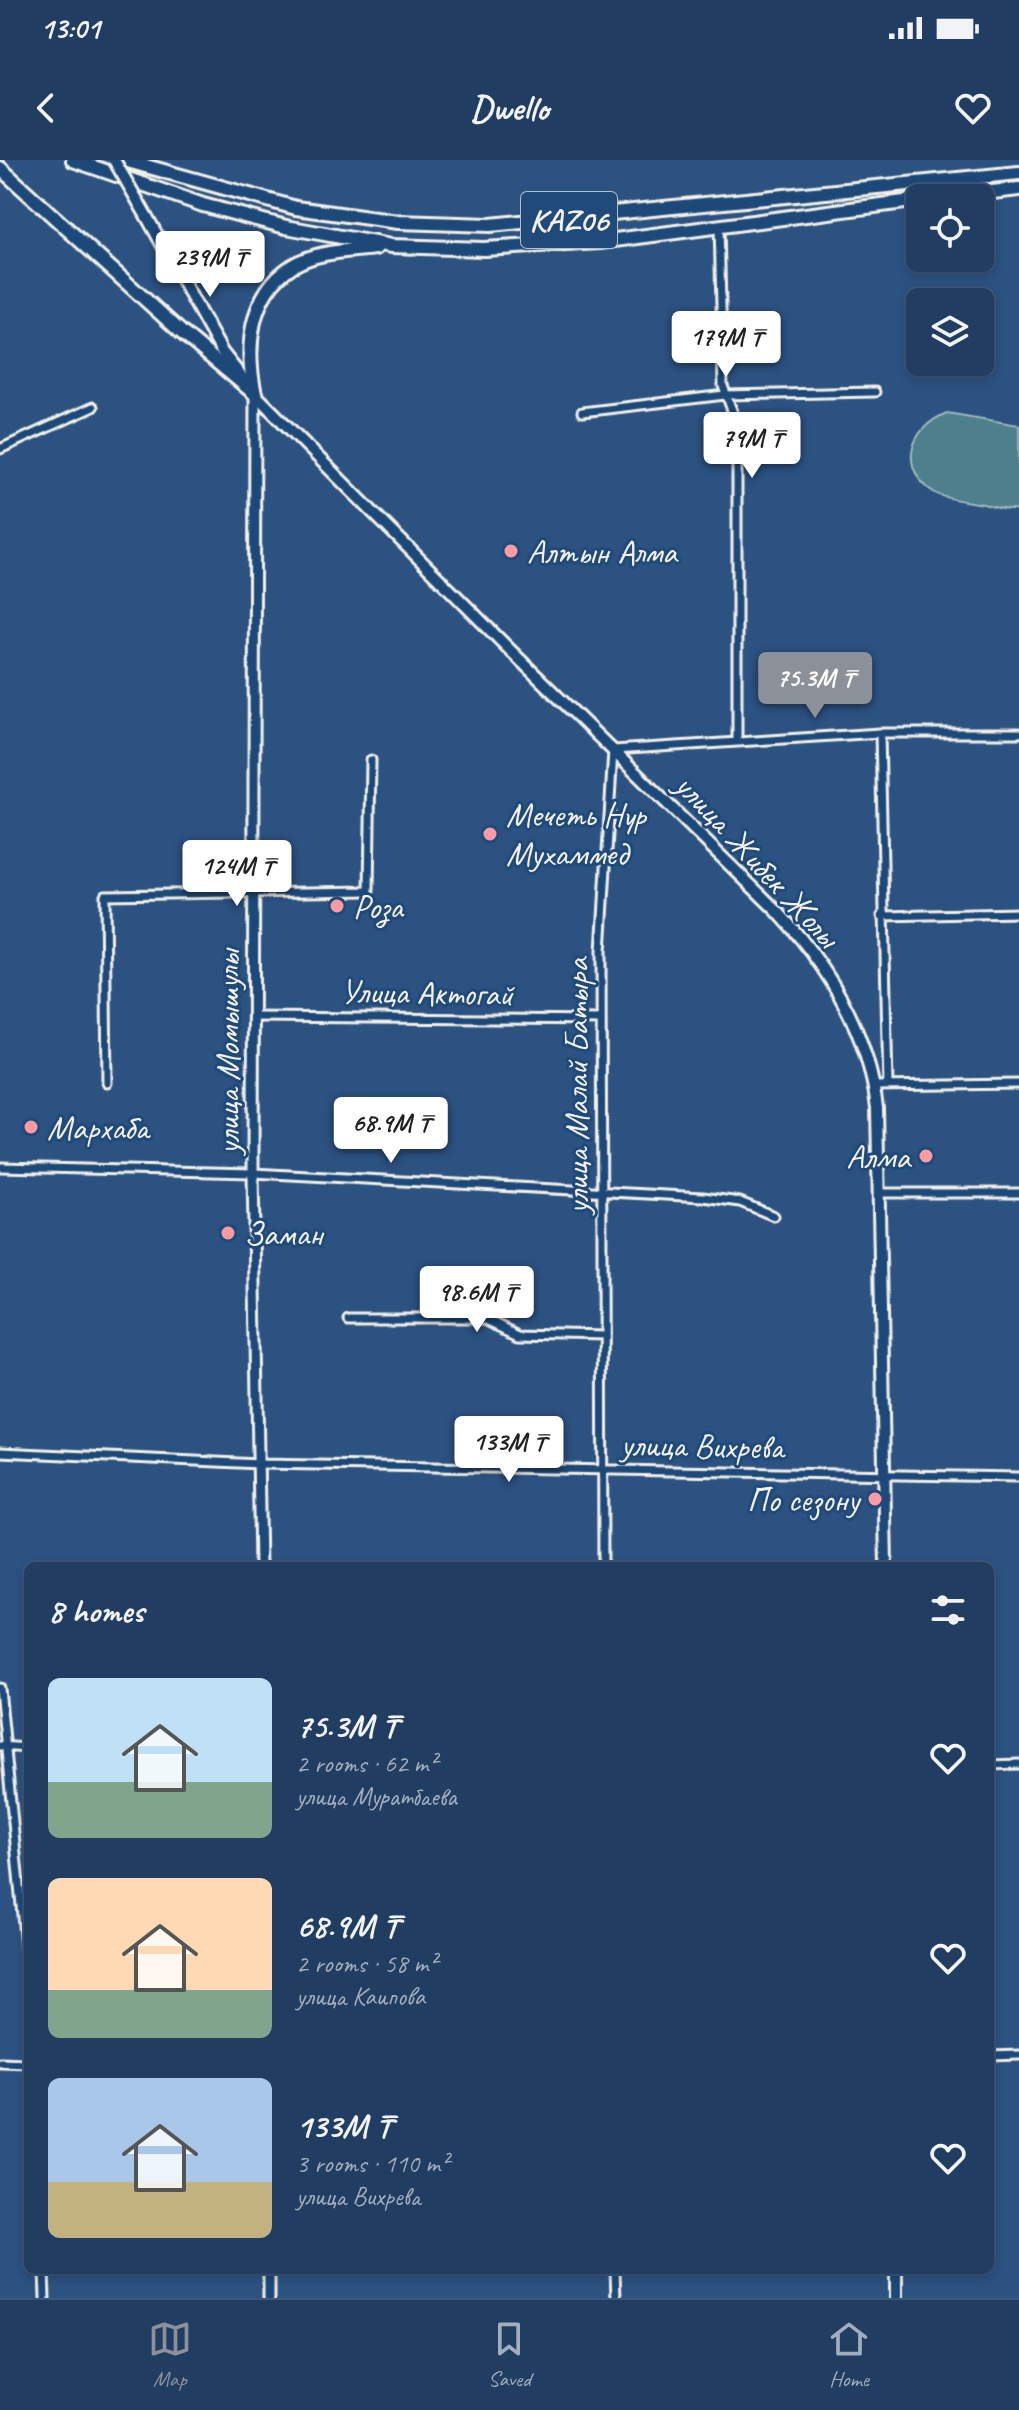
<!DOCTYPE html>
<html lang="en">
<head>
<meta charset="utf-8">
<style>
	:root { --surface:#213e62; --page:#2d496b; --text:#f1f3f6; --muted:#a2aebe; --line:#3e5777; --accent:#8c9099 }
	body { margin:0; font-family:Caveat,sans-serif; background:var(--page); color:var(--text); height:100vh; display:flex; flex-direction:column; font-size:30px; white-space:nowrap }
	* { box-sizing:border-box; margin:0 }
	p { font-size:26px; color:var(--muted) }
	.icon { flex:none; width:44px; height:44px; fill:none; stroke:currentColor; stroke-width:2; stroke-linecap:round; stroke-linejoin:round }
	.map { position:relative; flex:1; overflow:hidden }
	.drawer { position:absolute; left:24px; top:1402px; width:970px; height:712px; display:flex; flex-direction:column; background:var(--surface); border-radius:12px; box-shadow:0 4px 12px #0003,0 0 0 2px var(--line) }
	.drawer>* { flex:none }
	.tools { position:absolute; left:906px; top:24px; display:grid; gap:16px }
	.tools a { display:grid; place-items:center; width:88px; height:88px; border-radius:12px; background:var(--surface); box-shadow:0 4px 12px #0003,0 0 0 2px var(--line); font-size:40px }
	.price { position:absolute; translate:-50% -68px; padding:0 18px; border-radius:8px; background:#fff; color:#222; font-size:26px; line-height:52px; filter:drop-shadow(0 2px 4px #0008) }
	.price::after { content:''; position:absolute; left:50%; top:48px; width:24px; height:18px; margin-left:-12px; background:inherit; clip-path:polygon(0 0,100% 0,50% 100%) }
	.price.on { background:var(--accent); color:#fff }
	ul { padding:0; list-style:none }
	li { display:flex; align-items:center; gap:24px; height:200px; padding:0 24px }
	li span { display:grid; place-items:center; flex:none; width:224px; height:160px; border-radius:12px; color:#555 }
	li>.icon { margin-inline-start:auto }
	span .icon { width:96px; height:96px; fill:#fffc; stroke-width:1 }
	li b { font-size:34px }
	h2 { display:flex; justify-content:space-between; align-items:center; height:96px; padding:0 24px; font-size:34px }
	.status { display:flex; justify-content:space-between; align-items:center; height:56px; padding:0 40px; background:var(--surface); direction:ltr }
	.status svg { height:22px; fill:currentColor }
	header { display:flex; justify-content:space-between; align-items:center; height:104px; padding:0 24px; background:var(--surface); font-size:36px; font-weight:700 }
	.tab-bar { display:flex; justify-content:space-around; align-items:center; height:112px; border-top:2px solid var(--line); background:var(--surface); font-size:22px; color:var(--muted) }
	.tab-bar a { display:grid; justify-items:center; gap:4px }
	.tab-bar .on { color:var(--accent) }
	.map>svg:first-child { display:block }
	.park { fill:#4d7f8c; stroke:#a0b8ba; stroke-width:2 }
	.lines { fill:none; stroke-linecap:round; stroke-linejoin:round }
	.minor-casing { stroke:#f4f1e8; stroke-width:13 }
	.tertiary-casing { stroke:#f4f1e8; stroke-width:15 }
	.secondary-casing { stroke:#f4f1e8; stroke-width:16 }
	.motorway-casing { stroke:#f4f1e8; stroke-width:18 }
	.minor { stroke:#1f4a7a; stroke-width:7 }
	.tertiary { stroke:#1f4a7a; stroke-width:9 }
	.secondary { stroke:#1f4a7a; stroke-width:10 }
	.motorway { stroke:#1f4a7a; stroke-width:12 }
	.secondary-bridge-casing { stroke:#f4f1e8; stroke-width:16; stroke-linecap:butt }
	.secondary-bridge { stroke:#1f4a7a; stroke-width:10 }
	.poi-dot { fill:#ff9aa2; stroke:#1f4a7a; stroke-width:3 }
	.labels { text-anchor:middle; stroke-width:6; stroke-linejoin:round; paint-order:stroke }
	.shield { fill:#1f4a7a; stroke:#b4bfc7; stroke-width:2 }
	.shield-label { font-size:32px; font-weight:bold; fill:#f4f1e8 }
	.poi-label { font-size:34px; fill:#f4f1e8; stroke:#1f4a7a; text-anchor:start }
	.street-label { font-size:34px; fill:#f4f1e8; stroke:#1f4a7a }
</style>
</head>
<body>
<div class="status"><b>13:01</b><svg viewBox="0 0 49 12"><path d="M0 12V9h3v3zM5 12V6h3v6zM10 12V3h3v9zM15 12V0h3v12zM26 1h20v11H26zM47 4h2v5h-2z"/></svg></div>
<header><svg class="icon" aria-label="back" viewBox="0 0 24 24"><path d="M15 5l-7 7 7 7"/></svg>Dwello<svg class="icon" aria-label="heart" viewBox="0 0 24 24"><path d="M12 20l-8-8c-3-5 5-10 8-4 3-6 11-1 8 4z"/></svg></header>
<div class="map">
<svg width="1019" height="2138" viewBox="0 0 1019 2138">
	<rect width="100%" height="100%" fill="#2c5282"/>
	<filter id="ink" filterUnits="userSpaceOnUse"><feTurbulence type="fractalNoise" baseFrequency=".0125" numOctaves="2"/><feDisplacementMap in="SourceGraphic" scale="16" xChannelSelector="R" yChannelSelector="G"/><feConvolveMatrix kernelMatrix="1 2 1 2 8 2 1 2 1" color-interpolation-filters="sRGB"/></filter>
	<g filter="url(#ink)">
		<!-- park -->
		<path class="park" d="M 947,253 L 1019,265 L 1019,350 C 1008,352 994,347 983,344 C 968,341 947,340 935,333 C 897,309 909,268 947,253 Z"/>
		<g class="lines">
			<!-- minor casing -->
			<g class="minor-casing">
				<path id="minor" d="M 719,65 L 723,226 L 737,264 L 737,579
					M 582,252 L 725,235 L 875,232
					M 0,289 L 93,247
					M 880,573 L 888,926
					M 882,756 L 1019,753
					M 253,857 L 601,860
					M 107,923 L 105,735 L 369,731 L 371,600
					M 875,926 L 1019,924
					M 0,1007 L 253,1013 L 703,1037 L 740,1042 L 774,1056
					M 880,1033 L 1019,1033
					M 348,1158 L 487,1158 L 520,1174 L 602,1176
					M 0,1292 L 260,1304 L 1019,1317
					M 603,1406 L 601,792 L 613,590 L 880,573 L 1019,573
					M 0,1528 L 28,1818
					M 0,1586 L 28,1588
					M 990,1605 L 1019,1604
					M 990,1896 L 1019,1895
					M 0,1902 L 28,1903
					M 44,2110 L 45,2138
					M 615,2110 L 616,2138"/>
			</g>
			<!-- tertiary casing -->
			<g class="tertiary-casing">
				<path id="tertiary" d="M 255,234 L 253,1013 L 260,1406
					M 269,2110 L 269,2138"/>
			</g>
			<!-- secondary casing -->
			<g class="secondary-casing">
				<path id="secondary" d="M 147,57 L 222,192 L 255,234 L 510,490 L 777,751 C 829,807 868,872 877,948 L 886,1406
					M 896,2138 L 896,2110"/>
			</g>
			<!-- motorway casing -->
			<g class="motorway-casing">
				<path id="motorway" d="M 73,0 L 203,45 L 286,67 L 391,86 L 484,89 L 600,82 L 920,40
					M 124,0 L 296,48 L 398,62 L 490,65 L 1019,13
					M 0,8 L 181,172 L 255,234
					M 939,38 L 1019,29
					M 255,234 C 245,189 249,134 292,106 C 316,91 349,91 376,88"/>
			</g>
			<!-- minor -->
			<use href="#minor" class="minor"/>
			<!-- tertiary -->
			<use href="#tertiary" class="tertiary"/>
			<!-- secondary -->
			<use href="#secondary" class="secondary"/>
			<!-- motorway -->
			<use href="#motorway" class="motorway"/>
			<!-- secondary-bridge casing -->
			<g class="secondary-bridge-casing">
				<path id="secondary-bridge" d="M 114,0 L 147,57"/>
			</g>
			<!-- secondary-bridge -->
			<use href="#secondary-bridge" class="secondary-bridge"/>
		</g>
	</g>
	<!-- markers -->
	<g class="poi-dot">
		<circle cx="511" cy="391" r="8"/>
		<circle cx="490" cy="674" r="8"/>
		<circle cx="337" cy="746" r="8"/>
		<circle cx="31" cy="967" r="8"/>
		<circle cx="926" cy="996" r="8"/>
		<circle cx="228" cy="1073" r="8"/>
		<circle cx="875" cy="1339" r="8"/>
	</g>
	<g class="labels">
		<!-- shield labels -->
		<rect class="shield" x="521" y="32" width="96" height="56" rx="6"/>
		<g class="shield-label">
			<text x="569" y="71">KAZ06</text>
		</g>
		<!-- poi labels -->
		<g class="poi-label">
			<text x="527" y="403">Алтын Алма</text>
			<text x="506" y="666">Мечеть Нур<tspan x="506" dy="39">Мухаммед</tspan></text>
			<text x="353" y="758">Роза</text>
			<text x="47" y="979">Мархаба</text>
			<text x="910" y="1008" text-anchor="end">Алма</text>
			<text x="244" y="1085">Заман</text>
			<text x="859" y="1351" text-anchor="end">По сезону</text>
		</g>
		<!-- street labels -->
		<g class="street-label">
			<text transform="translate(758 700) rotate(47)" y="12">улица Жибек Жолы</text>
			<text transform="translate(427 832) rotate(1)" y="12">Улица Актогай</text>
			<text transform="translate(227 892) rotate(-90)" y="12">улица Момышулы</text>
			<text transform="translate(576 926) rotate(-90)" y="12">улица Малай Батыра</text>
			<text transform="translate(702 1285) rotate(1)" y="12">улица Вихрева</text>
		</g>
	</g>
</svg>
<div class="tools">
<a><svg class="icon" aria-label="locate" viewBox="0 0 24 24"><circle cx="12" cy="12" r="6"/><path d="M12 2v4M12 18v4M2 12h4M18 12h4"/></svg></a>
<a><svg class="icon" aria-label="layers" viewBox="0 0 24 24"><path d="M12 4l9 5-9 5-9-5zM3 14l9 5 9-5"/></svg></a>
</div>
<b class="price" style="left:210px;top:139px">239M ₸</b>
<b class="price" style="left:726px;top:219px">179M ₸</b>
<b class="price" style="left:752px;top:320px">79M ₸</b>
<b class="price on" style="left:815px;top:560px">75.3M ₸</b>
<b class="price" style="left:237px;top:748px">124M ₸</b>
<b class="price" style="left:391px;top:1005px">68.9M ₸</b>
<b class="price" style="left:477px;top:1174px">98.6M ₸</b>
<b class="price" style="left:509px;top:1324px">133M ₸</b>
<section class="drawer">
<h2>8 homes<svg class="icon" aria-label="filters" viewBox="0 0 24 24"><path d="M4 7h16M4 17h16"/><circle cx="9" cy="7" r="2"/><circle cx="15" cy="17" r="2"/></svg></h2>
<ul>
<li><span style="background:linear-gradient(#bfe0f5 65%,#7fa58c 0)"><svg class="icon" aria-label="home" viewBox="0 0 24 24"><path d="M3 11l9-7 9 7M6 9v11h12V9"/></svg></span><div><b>75.3M ₸</b><p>2 rooms · 62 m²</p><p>улица Муратбаева</p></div><svg class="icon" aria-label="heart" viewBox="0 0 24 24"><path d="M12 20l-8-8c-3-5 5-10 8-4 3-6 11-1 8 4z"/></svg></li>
<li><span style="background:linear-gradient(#ffd9b3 70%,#7fa58c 0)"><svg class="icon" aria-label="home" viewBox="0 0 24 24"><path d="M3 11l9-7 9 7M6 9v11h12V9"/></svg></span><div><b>68.9M ₸</b><p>2 rooms · 58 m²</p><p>улица Каипова</p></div><svg class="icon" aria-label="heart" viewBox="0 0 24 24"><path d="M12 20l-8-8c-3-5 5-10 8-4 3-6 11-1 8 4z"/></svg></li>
<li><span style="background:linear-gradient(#a9c7e8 65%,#c2b280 0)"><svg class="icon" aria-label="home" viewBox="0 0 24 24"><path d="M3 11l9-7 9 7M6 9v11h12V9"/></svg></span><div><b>133M ₸</b><p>3 rooms · 110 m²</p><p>улица Вихрева</p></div><svg class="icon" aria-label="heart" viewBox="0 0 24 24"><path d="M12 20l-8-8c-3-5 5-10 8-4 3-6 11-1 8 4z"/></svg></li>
</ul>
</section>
</div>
<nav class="tab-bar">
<a class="on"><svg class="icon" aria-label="map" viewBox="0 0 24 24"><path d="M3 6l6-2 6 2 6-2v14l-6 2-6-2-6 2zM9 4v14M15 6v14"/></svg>Map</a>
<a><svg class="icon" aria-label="saved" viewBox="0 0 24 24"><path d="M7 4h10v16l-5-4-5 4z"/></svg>Saved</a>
<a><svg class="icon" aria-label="home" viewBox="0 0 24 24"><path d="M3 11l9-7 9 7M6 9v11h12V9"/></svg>Home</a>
</nav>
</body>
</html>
